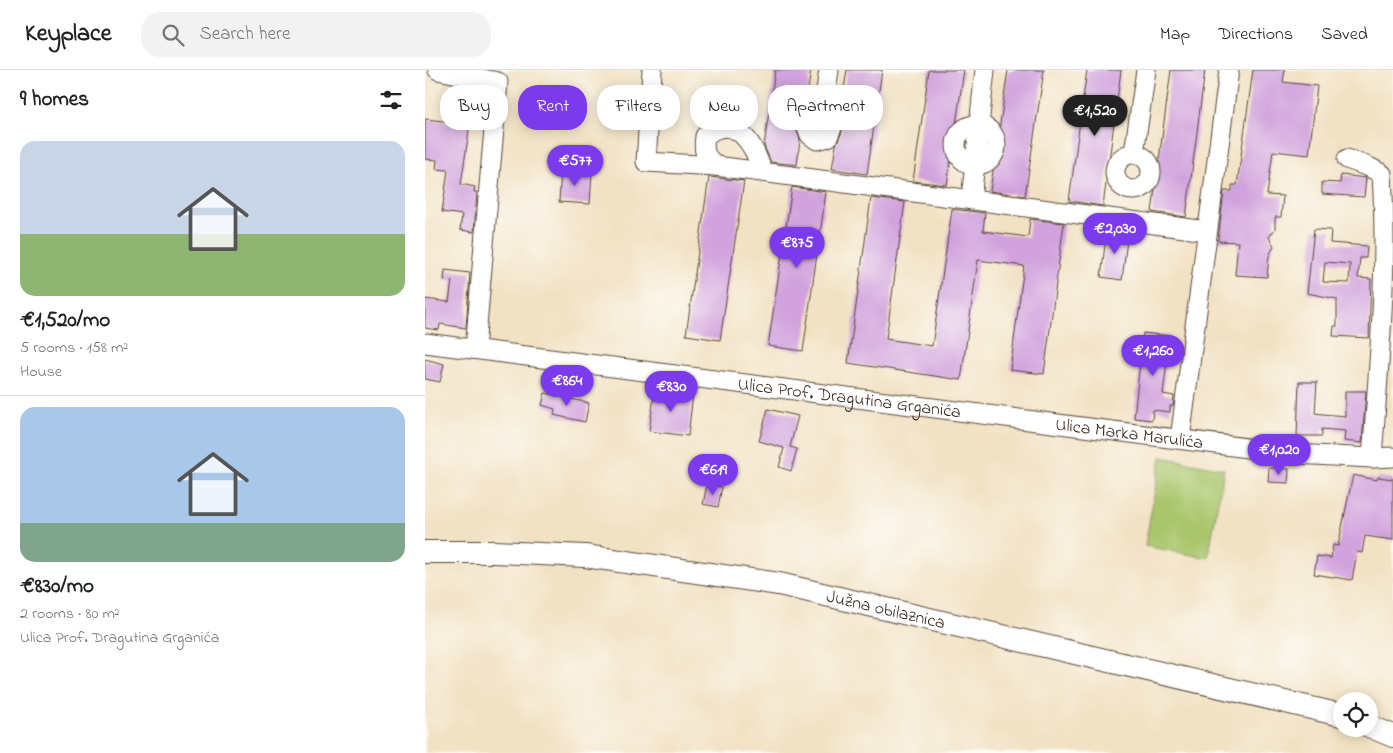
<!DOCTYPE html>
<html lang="en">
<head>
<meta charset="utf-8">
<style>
	:root { --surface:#fff; --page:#f2f2f2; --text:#202124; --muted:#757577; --line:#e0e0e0; --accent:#7c3aed }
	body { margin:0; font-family:"Indie Flower",sans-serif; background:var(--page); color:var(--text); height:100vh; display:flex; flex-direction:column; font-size:19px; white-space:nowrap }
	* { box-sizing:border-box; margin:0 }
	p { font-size:16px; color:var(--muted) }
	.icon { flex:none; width:28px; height:28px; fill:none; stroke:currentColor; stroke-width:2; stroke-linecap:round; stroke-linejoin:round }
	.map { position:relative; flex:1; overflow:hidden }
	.sheet { display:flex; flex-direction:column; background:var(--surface); width:425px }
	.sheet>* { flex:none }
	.top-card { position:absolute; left:15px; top:15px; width:475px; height:45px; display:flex; gap:10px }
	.controls { position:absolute; left:908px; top:622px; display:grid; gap:10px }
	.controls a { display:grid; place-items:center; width:45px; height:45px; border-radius:50%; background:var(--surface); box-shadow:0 2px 12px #0003; font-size:25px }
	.price { position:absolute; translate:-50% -42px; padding:0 11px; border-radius:18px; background:var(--accent); color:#fff; font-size:16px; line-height:32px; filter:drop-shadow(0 1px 2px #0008) }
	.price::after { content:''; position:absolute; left:50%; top:30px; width:15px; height:11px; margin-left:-8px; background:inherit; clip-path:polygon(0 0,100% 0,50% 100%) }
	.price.on { background:#222; color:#fff }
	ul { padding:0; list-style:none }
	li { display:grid; align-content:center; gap:10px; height:265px; padding:0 20px }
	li+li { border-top:1px solid var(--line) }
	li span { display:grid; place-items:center; height:155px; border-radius:15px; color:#555 }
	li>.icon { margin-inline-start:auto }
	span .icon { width:90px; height:90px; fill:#fffc; stroke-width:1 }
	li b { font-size:21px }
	h2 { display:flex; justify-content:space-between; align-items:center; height:60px; padding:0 20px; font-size:21px }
	.tag { padding:0 18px; border-radius:20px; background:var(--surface); box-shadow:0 2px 12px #0003; font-size:18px; line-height:45px }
	.tag.on { background:var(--accent); color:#fff }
	header { display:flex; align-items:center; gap:30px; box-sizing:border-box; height:70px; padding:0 25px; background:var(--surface); border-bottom:1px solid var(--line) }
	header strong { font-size:24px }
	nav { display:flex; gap:28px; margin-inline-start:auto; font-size:18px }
	.search { width:350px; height:45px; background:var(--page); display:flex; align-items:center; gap:12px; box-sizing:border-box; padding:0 18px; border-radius:20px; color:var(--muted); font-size:19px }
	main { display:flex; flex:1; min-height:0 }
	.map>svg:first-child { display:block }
	.green { fill:#aac66d; stroke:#727846 }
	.building { fill:#d1a2dd; fill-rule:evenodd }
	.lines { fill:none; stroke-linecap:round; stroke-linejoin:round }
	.minor-casing { stroke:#564637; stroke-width:21 }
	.major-casing { stroke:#564637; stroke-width:24 }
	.minor { stroke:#fff; stroke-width:19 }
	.major { stroke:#fff; stroke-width:22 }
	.labels { text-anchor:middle; stroke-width:5; stroke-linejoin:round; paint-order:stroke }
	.street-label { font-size:18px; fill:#3b2a1e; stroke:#fdfcf7 }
</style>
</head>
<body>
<header>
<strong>Keyplace</strong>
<div class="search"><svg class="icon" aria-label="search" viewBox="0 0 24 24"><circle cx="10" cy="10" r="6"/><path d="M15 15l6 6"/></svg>Search here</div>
<nav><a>Map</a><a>Directions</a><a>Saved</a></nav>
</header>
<main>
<section class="sheet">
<h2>9 homes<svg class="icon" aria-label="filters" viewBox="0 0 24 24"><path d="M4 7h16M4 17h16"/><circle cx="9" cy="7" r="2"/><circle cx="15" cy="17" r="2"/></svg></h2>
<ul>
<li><span style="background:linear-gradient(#c9d6e8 60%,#8fb573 0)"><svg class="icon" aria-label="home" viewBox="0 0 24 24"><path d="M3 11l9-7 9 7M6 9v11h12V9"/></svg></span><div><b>€1,520/mo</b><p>5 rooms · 158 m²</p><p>House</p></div></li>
<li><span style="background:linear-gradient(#a9c7e8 75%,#7fa58c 0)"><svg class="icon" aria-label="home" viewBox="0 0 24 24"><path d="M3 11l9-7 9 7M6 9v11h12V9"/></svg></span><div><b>€830/mo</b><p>2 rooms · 80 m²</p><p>Ulica Prof. Dragutina Grganića</p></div></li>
</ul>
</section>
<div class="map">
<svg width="968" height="683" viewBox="0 0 968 683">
	<rect width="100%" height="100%" fill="#fdfcf7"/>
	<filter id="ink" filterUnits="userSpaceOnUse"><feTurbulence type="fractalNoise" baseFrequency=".02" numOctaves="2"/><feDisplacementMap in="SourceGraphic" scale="10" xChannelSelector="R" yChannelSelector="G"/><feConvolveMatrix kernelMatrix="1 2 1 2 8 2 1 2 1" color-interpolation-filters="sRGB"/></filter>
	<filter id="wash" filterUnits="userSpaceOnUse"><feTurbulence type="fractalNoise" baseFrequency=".0096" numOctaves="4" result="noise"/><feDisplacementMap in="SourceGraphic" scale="20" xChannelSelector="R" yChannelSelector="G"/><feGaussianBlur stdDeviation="1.12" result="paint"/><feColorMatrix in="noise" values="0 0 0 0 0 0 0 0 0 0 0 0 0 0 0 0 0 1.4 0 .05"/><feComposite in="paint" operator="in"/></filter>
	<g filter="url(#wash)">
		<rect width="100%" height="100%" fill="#f2e2c4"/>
		<!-- green -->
		<path class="green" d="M 736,387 L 799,399 L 783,488 L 720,476 Z"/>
		<g id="blocks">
			<!-- building -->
			<path class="building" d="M 350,0 L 386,0 L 380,38 L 370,55 L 375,70 L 372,95 L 346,92 L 339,76 Z
				M 422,0 L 457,0 L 442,104 L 407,99 L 411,75 L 417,62 L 415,43 Z
				M 504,0 L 539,0 L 522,115 L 488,111 Z
				M 583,0 L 619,0 L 600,126 L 565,121 Z
				M 662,0 L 696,0 L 678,136 L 644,131 Z
				M 746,0 L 780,0 L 761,147 L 727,142 Z
				M 828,0 L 860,0 L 858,12 L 892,16 L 884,85 L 848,81 L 842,125 L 858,126 L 856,147 L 850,147 L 850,159 L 844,167 L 849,176 L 844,186 L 842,207 L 810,205 L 813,172 L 793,171 L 799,121 L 807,121 L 807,115 L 812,115 Z
				M 0,49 L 45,54 L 36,114 L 50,117 L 49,122 L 52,122 L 49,162 L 35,160 L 37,145 L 17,142 L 23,100 L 11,99 L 12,90 L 0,89 Z
				M 136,99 L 167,102 L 165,134 L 134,132 Z
				M 916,105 L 941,108 L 939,127 L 897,124 L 897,112 L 915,113 Z
				M 284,107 L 319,111 L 295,270 L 261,265 Z
				M 367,117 L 401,122 L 378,281 L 343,276 Z
				M 446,128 L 480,132 L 461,269 L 507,276 L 527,139 L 560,143 L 558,161 L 603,167 L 605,149 L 639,153 L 619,304 L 585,300 L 599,196 L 553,190 L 536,310 L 423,293 Z
				M 682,159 L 703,162 L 697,210 L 676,207 Z
				M 889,159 L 906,160 L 905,173 L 942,176 L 941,188 L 935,188 L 933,208 L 946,209 L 944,268 L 908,266 L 909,256 L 912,256 L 912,229 L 882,223 ZM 900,192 L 925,194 L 924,213 L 898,212 Z
				M 20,200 L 45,203 L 41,258 L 15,254 L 14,260 L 0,258 L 0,229 L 24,232 L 27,211 L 19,210 Z
				M 718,263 L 745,266 L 738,324 L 749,326 L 748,336 L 745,336 L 745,342 L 728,340 L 727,350 L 709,348 Z
				M 0,289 L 19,294 L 15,312 L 0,309 Z
				M 874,312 L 892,312 L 890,343 L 898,344 L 920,346 L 920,321 L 941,321 L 937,373 L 919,371 L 920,361 L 897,359 L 897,366 L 872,366 Z
				M 230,319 L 268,324 L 263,366 L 224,361 Z
				M 120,323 L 164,333 L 160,352 L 129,345 L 130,339 L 117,335 Z
				M 343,339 L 373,346 L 365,377 L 372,379 L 366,401 L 354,397 L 359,378 L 334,371 Z
				M 844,398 L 864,399 L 863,413 L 843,412 Z
				M 928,405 L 952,410 L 953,407 L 968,409 L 968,470 L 940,466 L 937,483 L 932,482 L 927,510 L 889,504 L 892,486 L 906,488 L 908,475 L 913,476 Z
				M 282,414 L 297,417 L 293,437 L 278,434 Z"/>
		</g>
	</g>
	<g filter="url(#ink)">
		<use href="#blocks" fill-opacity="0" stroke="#564637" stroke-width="1"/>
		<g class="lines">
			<!-- minor casing -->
			<g class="minor-casing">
				<g id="minor">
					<path d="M 13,0 L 73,12 L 50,279"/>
					<path d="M 227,0 L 221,92 L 291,96"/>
					<path d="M 398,41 L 405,47 L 407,58 L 403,67 L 392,70 L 385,65 L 381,56 L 386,47 Z"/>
					<path d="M 398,41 L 404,0"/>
					<circle cx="551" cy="75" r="20"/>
					<path d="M 709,83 L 721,0"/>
					<circle cx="708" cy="102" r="18"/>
					<path d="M 922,89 L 944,97 L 957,104 C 963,199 954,294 947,388"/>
					<path d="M 337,102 C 330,75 310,41 280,66 C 278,81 279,86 291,96 L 782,161"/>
					<path d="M 546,130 L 560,0"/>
					<path id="s1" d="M 0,273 L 869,384 L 947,388 L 968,387"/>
					<path d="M 755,369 L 804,0"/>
				</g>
			</g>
			<!-- major casing -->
			<g class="major-casing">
				<g id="major">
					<path id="s2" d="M 0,482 L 69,482 L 160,486 L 354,514 L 916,645"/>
					<path d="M 944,656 L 968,666"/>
				</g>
			</g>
			<!-- minor -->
			<use href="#minor" class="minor"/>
			<!-- major -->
			<use href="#major" class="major"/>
		</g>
	</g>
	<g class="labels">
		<!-- street labels -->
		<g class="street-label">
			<text dy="6" stroke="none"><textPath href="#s1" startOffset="428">Ulica Prof. Dragutina Grganića</textPath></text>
			<text dy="6" stroke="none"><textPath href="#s1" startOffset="710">Ulica Marka Marulića</textPath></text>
			<text dy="6" stroke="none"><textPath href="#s2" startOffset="466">Južna obilaznica</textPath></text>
		</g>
	</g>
</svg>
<div class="controls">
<a><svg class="icon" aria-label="locate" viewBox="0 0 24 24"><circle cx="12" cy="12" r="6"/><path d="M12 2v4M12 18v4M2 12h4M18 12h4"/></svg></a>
</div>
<b class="price on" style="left:670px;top:67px">€1,520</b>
<b class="price" style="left:150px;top:117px">€577</b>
<b class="price" style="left:690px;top:185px">€2,030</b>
<b class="price" style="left:372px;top:199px">€875</b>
<b class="price" style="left:728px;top:307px">€1,260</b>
<b class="price" style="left:142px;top:337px">€864</b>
<b class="price" style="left:246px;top:343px">€830</b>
<b class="price" style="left:854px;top:406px">€1,020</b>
<b class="price" style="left:288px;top:426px">€619</b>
<div class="top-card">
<a class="tag">Buy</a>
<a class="tag on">Rent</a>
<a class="tag">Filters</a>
<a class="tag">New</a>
<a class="tag">Apartment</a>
</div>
</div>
</main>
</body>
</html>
